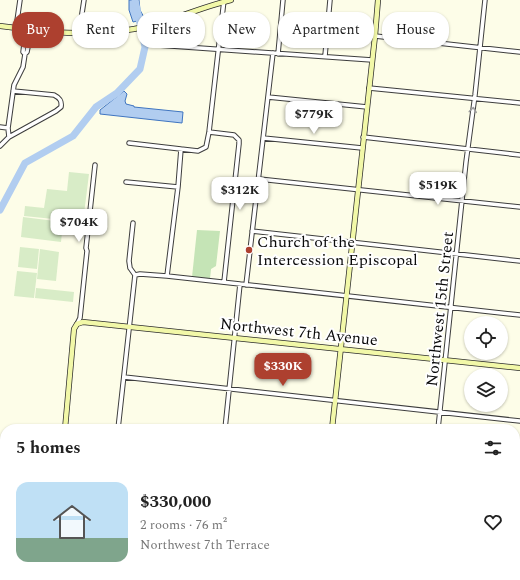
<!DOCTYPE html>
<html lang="en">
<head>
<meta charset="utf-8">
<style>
	:root { --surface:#fff; --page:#f2f2f2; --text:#222; --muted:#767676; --line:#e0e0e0; --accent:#ad402f }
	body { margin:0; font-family:Spectral,serif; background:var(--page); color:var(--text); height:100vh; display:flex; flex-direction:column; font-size:15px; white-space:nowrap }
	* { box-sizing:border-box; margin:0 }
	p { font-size:13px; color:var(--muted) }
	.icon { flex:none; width:22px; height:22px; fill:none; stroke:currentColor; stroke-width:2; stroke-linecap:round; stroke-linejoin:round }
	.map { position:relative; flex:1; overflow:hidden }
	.panel { position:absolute; left:0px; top:424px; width:520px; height:156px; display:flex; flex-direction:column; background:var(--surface); border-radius:16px 16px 0 0; box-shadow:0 1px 3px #0004 }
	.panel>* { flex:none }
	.top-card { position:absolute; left:12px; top:12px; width:496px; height:36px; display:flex; gap:8px }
	.tools { position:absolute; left:464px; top:316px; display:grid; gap:8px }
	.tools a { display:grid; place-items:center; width:44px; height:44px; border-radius:50%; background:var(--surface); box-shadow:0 1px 3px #0004; font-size:20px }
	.price { position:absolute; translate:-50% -34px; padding:0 9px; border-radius:8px; background:#fff; color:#222; font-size:13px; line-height:26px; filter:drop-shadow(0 1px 2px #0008) }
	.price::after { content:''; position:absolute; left:50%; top:24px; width:12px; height:9px; margin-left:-6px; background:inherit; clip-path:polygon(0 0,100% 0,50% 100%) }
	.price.on { background:var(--accent); color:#fff }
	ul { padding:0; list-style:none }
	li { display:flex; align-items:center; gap:12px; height:100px; padding:0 16px }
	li+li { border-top:1px solid var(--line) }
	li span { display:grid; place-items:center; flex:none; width:112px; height:80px; border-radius:12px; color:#555 }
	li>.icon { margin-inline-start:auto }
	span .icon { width:48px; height:48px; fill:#fffc; stroke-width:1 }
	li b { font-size:17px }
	h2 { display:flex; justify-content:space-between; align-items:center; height:48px; padding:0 16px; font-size:17px }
	.tag { padding:0 14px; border-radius:16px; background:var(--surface); box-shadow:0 1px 3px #0004; font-size:14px; line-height:36px }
	.tag.on { background:var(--accent); color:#fff }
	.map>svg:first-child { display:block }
	.green { fill:#c5e4b6 }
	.pitch { fill:#d8ecc7 }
	.water { fill:#b1cdf0; stroke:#3f75c1 }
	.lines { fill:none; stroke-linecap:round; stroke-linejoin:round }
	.river { stroke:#b1cdf0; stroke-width:7 }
	.street-casing { stroke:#3d3d3d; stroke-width:5.5 }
	.secondary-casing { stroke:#2c2c2c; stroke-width:6 }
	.street { stroke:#fff; stroke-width:3.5 }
	.secondary { stroke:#f2f8a8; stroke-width:4.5 }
	.oneway { stroke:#9d9d9d }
	.poi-dot { fill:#ad402f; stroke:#fff; stroke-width:1.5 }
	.labels { text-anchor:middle; stroke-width:4; stroke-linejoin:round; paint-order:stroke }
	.poi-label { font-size:16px; fill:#0a0a0a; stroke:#fff; text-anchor:start }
	.street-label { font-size:16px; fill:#0a0a0a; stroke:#fff }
</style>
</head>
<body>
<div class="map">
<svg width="520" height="580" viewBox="0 0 520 580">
	<rect width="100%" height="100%" fill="#fdfde8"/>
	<!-- green -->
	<path class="green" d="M 197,230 L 220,231 L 216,266 L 211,269 L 210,279 L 192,277 Z"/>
	<!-- pitch -->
	<path class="pitch" d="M 69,172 L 89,174 L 83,222 L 24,216 L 25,206 L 44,208 L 47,189 L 67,191 Z
		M 23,217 L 63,222 L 61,242 L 21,237 Z
		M 20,247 L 39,249 L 37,269 L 18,267 Z
		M 40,249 L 59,252 L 56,281 L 37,279 Z
		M 17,271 L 37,273 L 34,298 L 14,296 Z
		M 36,288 L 74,292 L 73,302 L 35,298 Z"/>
	<!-- water -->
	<path class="water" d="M 129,0 L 139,0 L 140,10 L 145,19 L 133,22 L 129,10 Z
		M 124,91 L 127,94 L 125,101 L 126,104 L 134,106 L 134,107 L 183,112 L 182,123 L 100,114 L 100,110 Z"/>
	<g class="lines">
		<!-- river -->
		<path class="river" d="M 0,210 L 25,163 L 73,136 L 96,107 L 117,93 L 140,69 L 145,47 L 135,0"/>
		<!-- street casing -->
		<g class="street-casing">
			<path id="street" d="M 16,28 L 20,0
				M 79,33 L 84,0
				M 375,36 L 520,52
				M 157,45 L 372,60
				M 25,54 L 27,52 L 30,37 L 28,34
				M 278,54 L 283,0
				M 325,56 L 330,0
				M 369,88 L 520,103
				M 268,97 L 367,107
				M 0,127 L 8,128
				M 209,132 L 234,135 L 239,140 L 239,144 L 224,282
				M 9,137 L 56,111 L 61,107 C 62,101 60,98 54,95 L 13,91
				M 363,137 L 520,155
				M 263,138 L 362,148
				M 129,143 L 198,151 L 206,147 L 209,132 L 224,0
				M 0,146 L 9,137 L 8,128 L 14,85 L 23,67 L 25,54 L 23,52 L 25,36 L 28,34 L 28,30
				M 259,179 L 520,207
				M 126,182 L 178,187
				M 133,223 L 129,261 L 130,268 L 135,275
				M 252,231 L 520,261
				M 135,275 L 140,274 L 167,276 L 520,315
				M 167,276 L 178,187 L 181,149
				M 246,285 L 273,53
				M 77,324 L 80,318 L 87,251 L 86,248 L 95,165
				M 124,377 L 520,421
				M 118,429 L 135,275
				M 225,429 L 240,284
				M 438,429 L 466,162 L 475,95 L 485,0
				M 515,472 L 520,472
				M 403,575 L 408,580
				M 94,580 L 94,575
				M 314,580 L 315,575
				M 424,580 L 430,575
				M 438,580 L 445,575
				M 490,580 L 490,575"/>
		</g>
		<!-- secondary casing -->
		<g class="secondary-casing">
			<path id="secondary" d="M 0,26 C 45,32 89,37 134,29 C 167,23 198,8 231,0
				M 65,429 L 74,329 L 77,324 L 83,322 L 520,368
				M 332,429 L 375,36 L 378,0
				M 0,467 L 5,468
				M 0,476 L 5,476
				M 515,524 L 520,525
				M 515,533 L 520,533
				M 46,580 L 47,575"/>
		</g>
		<!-- street -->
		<use href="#street" class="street"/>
		<!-- secondary -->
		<use href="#secondary" class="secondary"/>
	</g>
	<!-- one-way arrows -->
	<defs><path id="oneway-chevron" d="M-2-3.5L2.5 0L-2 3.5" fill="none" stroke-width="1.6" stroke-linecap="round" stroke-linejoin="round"/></defs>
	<use class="oneway" href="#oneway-chevron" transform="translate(473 110) rotate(-83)"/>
	<!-- markers -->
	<circle class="poi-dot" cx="249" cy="250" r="4"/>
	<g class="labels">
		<!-- poi labels -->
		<g class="poi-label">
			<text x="257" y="247">Church of the<tspan x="257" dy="18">Intercession Episcopal</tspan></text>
		</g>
		<!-- street labels -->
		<g class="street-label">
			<text transform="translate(439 309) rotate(-84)" y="6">Northwest 15th Street</text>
			<text transform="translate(299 331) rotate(6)" y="6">Northwest 7th Avenue</text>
		</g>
	</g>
</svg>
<div class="tools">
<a><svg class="icon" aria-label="locate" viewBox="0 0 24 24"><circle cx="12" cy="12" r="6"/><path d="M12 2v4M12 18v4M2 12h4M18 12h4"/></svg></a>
<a><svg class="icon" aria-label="layers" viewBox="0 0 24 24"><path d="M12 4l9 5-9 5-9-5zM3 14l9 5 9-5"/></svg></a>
</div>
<b class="price" style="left:314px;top:135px">$779K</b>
<b class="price" style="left:438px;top:206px">$519K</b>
<b class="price" style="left:240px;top:211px">$312K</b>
<b class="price" style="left:79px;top:243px">$704K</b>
<b class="price on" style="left:283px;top:387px">$330K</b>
<div class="top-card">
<a class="tag on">Buy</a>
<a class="tag">Rent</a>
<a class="tag">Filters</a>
<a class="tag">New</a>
<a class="tag">Apartment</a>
<a class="tag">House</a>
</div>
<section class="panel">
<h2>5 homes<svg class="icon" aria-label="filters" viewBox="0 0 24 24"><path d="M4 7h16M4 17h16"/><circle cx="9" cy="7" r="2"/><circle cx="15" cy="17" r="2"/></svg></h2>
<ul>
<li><span style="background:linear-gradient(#bfe0f5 70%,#7fa58c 0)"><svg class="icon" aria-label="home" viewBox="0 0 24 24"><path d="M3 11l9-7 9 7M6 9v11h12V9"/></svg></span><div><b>$330,000</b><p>2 rooms · 76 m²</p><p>Northwest 7th Terrace</p></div><svg class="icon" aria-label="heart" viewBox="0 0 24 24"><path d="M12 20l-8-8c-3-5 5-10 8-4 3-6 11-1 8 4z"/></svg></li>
</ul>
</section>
</div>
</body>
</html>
